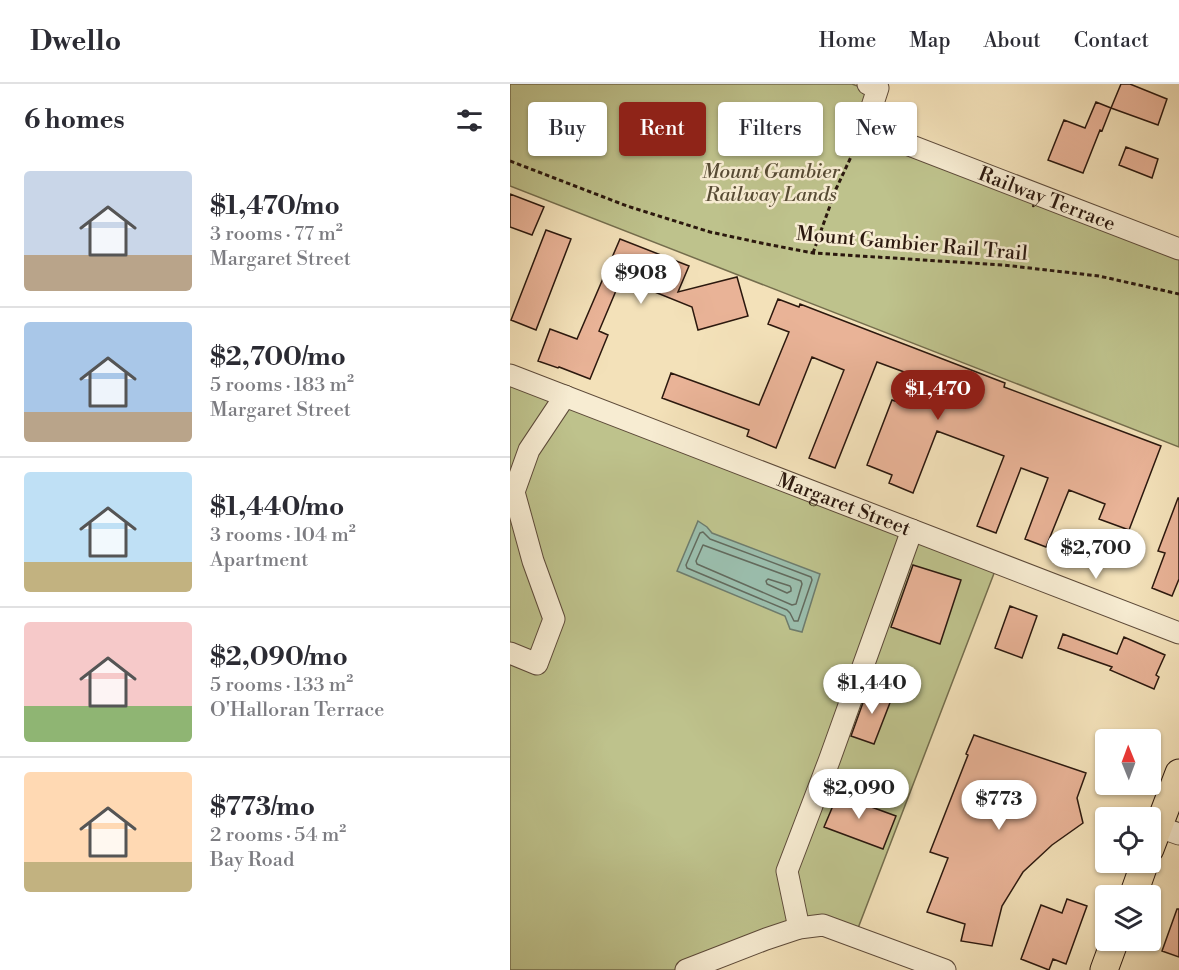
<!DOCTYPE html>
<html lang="en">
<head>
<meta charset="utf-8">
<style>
	:root { --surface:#fff; --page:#f2f2f3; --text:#2b2b33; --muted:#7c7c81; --line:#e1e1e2; --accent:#8f2418 }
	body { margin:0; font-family:"Libre Bodoni",serif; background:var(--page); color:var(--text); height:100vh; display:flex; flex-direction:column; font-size:22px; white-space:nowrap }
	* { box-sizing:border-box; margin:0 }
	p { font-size:20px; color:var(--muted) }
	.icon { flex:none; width:33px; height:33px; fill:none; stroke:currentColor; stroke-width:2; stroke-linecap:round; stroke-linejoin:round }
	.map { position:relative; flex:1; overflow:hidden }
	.panel { display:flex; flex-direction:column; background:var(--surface); width:510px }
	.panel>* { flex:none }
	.hud { position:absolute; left:18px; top:18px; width:561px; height:54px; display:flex; gap:12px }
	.needle { width:39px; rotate:359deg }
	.tools { position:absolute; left:585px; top:645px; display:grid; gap:12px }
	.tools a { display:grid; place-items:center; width:66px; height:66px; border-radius:6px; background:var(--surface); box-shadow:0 2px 4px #0004; font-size:30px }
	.price { position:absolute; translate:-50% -51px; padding:0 14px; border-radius:21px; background:#fff; color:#222; font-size:20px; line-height:39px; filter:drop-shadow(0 2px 3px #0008) }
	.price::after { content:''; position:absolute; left:50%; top:36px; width:18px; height:14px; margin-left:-9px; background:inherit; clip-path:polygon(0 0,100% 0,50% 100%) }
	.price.active { background:var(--accent); color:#fff }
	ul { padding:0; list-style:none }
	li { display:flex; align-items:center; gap:18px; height:150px; padding:0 24px }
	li+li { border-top:2px solid var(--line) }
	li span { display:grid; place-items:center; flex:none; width:168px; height:120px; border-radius:6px; color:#555 }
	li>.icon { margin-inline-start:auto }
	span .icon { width:72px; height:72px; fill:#fffc; stroke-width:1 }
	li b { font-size:26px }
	h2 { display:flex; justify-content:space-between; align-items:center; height:72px; padding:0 24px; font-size:26px }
	.tag { padding:0 21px; border-radius:6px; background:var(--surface); box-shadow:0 2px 4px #0004; font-size:21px; line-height:54px }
	.tag.active { background:var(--accent); color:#fff }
	header { display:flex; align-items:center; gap:36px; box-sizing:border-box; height:84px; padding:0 30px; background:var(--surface); border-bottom:2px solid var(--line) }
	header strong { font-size:28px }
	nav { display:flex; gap:33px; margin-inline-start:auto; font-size:21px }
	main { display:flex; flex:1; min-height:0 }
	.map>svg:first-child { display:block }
	.green { fill:#bec28c; stroke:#746d4d; stroke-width:1.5 }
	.water { fill:#9bbead; stroke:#6e7c6d; stroke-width:1.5 }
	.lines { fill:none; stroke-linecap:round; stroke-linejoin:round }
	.shore { stroke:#636b5e; stroke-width:1.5 }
	.building { fill:#e9b397; stroke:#2b180e; stroke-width:1.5 }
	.minor-casing { stroke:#5d4a39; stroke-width:23 }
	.major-casing { stroke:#2b180e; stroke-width:29 }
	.path { stroke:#2b180e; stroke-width:3; stroke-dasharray:4.5 3; stroke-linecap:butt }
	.minor { stroke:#f7ecd2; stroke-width:21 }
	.major { stroke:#f3e1b9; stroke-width:27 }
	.labels { text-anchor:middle; stroke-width:5; stroke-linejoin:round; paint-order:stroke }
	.park-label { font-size:20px; font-style:italic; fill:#574b34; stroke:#f7ecd2 }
	.street-label { font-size:20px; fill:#2b180e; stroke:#f7ecd2 }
</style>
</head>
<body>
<header>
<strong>Dwello</strong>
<nav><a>Home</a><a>Map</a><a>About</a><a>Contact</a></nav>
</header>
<main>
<section class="panel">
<h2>6 homes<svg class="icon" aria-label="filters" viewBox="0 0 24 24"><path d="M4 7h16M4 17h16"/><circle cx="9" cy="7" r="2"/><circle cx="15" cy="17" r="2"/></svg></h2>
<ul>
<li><span style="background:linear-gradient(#c9d6e8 70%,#b9a48a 0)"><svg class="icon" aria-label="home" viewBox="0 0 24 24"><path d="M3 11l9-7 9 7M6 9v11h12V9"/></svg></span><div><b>$1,470/mo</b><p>3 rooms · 77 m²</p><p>Margaret Street</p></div></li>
<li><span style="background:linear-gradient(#a9c7e8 75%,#b9a48a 0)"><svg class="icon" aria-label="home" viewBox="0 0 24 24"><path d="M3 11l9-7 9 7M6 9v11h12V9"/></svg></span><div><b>$2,700/mo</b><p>5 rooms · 183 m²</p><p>Margaret Street</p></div></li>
<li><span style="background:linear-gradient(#bfe0f5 75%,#c2b280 0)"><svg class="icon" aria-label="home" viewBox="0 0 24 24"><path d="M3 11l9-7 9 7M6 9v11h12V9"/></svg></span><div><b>$1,440/mo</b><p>3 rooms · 104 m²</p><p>Apartment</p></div></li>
<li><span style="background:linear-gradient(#f6c9c9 70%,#8fb573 0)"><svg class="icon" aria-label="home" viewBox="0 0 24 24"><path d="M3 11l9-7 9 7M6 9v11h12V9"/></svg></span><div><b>$2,090/mo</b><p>5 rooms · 133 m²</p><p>O'Halloran Terrace</p></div></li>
<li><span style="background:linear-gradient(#ffd9b3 75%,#c2b280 0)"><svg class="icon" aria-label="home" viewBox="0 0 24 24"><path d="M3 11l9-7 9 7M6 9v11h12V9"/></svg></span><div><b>$773/mo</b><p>2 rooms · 54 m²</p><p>Bay Road</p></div></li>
</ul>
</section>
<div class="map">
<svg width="669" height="886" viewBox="0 0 669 886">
	<rect width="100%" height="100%" fill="#f3e1b9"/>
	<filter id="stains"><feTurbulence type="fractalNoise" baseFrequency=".00333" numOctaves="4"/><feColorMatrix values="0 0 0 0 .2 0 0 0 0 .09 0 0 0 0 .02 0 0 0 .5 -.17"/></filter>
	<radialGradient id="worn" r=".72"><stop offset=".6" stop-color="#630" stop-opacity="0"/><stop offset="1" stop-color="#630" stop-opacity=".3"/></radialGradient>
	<!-- green -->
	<path class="green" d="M 0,0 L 342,0 L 361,7 L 347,49 L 669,172 L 669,363 L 0,102 Z
		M 0,291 L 488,479 L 345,852 L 313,841 L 176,886 L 0,886 Z"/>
	<!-- water -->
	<path class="water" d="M 188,437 L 197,443 L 202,449 L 310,490 L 292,548 L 280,545 L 275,532 L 167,487 Z"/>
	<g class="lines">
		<!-- shore -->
		<path class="shore" d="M 190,449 L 193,448 L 200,455 L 301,493 L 302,496 L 288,537 L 284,537 L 280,529 L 277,526 L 177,484 L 176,481 Z
			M 193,461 L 291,497 L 292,500 L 286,520 L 282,521 L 187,480 L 186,477 Z
			M 258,495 L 280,502 L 281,504 L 281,507 L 277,509 L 257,500 L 256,497 Z"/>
	</g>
	<!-- building -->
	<path class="building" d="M 611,0 L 620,0 L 657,15 L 648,41 L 601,24 Z
		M 586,18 L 601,24 L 592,47 L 590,46 L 573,89 L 538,76 L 554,36 L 575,44 Z
		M 616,63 L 648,75 L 642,94 L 609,81 Z
		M 0,110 L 34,123 L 22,151 L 0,143 Z
		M 36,146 L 61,155 L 26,246 L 1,236 Z
		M 110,155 L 179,182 L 168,208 L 227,193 L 238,232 L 188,246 L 182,223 L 125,200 L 122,208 L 108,202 L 89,247 L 98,251 L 80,295 L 49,283 L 48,284 L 28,277 L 40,245 L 67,255 Z
		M 268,215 L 289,223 L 290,220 L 495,299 L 494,303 L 651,362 L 619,446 L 589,435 L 595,420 L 559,406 L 536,463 L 515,455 L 538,394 L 511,384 L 486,449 L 467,442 L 494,372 L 427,347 L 403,409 L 379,399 L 382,391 L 357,381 L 382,316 L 394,320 L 405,292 L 367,278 L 325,384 L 299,374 L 334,286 L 302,273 L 266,364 L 237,352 L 239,346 L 152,314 L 161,289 L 249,321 L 279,248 L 258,240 Z
		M 668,414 L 669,414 L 669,495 L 662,512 L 642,504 L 655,469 L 648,467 Z
		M 403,481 L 451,496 L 430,560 L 381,543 Z
		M 500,522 L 527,532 L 512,574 L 485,564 Z
		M 553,550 L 607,570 L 614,553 L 655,571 L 646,591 L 649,593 L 644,605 L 600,586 L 602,583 L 548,564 Z
		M 359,602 L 383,611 L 364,660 L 341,652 Z
		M 464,651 L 576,689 L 567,714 L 573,739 L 542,761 L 513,788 L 492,822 L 482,862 L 451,857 L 455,840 L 417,828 L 438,774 L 420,768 L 458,671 L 456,670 Z
		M 330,705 L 347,712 L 345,717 L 386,732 L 373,765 L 314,743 L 322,724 L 320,720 L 322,713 L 328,712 Z
		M 557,815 L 577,822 L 556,880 L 543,875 L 539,886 L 511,875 L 531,821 L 552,829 Z
		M 667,825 L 669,825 L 669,873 L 652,867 Z"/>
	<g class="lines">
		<!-- minor casing -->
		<g class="minor-casing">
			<g id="minor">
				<path id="s1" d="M 358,0 L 368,4 L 355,44 L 669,165"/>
				<path id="s2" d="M 0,291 L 669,549"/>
				<path d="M 0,569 L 27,580 L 44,535 L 23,477 L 4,408 L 19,366 L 55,312"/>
				<path d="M 649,743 L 669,750"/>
				<path d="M 289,844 L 277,787 L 319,677 L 402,446"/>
				<path d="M 176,886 L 256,855 L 289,844 L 313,841 L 435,886"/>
			</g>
		</g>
		<!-- major casing -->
		<g class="major-casing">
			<path id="major" d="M 640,765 L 669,689
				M 623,812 L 635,778
				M 594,886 L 605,856"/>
		</g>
		<!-- path -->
		<path class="path" d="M 0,77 L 117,122 L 200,148 L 256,160 L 303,169 L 493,181 L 589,192 L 669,210
			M 303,169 L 326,105 L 347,60"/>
		<!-- minor -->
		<use href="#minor" class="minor"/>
		<!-- major -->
		<use href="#major" class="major"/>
	</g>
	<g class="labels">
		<!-- park labels -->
		<g class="park-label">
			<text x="261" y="94">Mount Gambier<tspan x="261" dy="23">Railway Lands</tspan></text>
		</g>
		<!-- street labels -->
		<g class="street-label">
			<text dy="7" stroke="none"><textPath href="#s1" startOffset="248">Railway Terrace</textPath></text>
			<text transform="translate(402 159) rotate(5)" y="7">Mount Gambier Rail Trail</text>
			<text dy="7" stroke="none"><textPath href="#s2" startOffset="358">Margaret Street</textPath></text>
		</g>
	</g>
	<rect width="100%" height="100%" filter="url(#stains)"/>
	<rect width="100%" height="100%" fill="url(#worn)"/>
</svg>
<div class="tools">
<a><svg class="needle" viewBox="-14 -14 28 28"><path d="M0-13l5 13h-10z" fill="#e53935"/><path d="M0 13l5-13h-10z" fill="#7c7c81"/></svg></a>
<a><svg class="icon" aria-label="locate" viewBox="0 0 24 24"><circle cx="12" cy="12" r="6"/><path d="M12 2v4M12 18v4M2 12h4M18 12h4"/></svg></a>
<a><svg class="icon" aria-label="layers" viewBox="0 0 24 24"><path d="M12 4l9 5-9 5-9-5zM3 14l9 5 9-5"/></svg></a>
</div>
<b class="price" style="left:131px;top:221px">$908</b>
<b class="price active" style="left:428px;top:337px">$1,470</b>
<b class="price" style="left:586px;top:496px">$2,700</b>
<b class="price" style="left:362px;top:631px">$1,440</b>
<b class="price" style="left:349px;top:736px">$2,090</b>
<b class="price" style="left:489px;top:747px">$773</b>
<div class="hud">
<a class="tag">Buy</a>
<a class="tag active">Rent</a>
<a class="tag">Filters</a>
<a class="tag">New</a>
</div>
</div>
</main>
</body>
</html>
